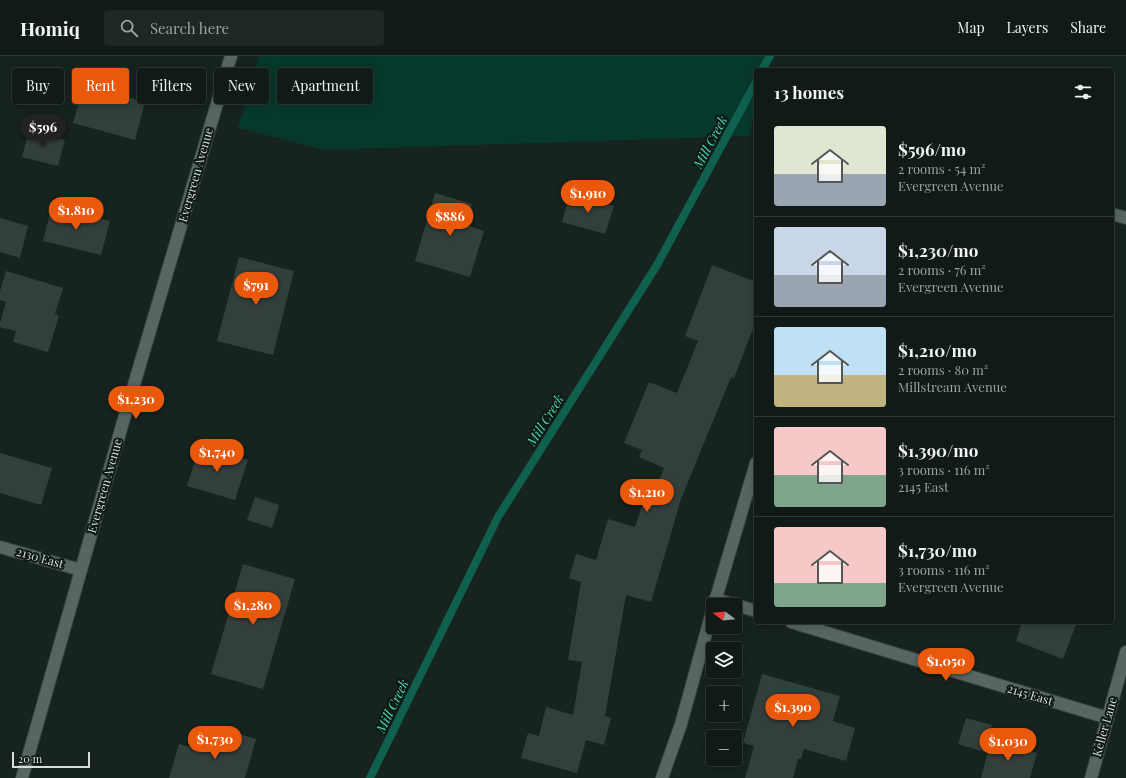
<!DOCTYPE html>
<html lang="en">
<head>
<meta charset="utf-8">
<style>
	:root { --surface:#101a17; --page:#1e2724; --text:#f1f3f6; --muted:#9ca1a1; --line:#303836; --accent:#ea580c }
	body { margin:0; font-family:"Playfair Display",serif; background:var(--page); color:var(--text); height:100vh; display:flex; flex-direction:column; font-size:15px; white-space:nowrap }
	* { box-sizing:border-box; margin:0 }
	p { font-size:13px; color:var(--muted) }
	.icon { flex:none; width:22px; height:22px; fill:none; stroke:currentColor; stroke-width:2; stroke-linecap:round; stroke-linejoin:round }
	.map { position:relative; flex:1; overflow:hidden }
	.sheet { position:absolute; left:754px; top:12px; width:360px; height:556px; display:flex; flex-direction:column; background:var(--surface); border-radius:4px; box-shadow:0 2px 10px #0003,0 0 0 1px var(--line) }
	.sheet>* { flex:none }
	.top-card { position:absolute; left:12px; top:12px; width:380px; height:36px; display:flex; gap:8px }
	.needle { width:26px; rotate:286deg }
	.controls { position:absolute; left:706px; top:542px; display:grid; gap:8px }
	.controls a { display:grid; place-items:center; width:36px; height:36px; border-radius:4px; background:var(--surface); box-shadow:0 2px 10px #0003,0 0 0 1px var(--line); font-size:20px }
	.scale { position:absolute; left:12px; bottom:10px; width:78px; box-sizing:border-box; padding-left:4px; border:2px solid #d6dedb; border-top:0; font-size:11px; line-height:14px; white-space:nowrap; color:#d6dedb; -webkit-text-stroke:3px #0d1915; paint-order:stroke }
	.price { position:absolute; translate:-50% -34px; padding:0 9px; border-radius:14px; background:var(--accent); color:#fff; font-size:13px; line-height:26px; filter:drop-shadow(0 1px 2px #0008) }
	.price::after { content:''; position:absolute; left:50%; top:24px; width:12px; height:9px; margin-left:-6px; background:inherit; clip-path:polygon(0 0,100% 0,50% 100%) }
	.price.on { background:#222; color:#fff }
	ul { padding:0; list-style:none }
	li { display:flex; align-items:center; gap:12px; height:100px; padding:0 20px }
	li+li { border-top:1px solid var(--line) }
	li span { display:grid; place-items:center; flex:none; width:112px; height:80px; border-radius:4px; color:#555 }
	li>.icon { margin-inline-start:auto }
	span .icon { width:48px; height:48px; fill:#fffc; stroke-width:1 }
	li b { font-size:17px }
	h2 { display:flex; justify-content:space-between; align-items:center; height:48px; padding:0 20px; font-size:17px }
	.tag { padding:0 14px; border-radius:4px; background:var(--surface); box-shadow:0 2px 10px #0003,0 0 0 1px var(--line); font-size:14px; line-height:36px }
	.tag.on { background:var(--accent); color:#fff }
	header { display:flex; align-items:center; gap:24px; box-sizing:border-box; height:56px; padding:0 20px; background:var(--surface); border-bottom:1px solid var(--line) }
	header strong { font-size:19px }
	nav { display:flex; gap:22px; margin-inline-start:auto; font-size:14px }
	.search { width:280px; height:36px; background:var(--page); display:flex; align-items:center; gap:10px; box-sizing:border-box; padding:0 14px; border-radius:4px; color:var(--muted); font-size:15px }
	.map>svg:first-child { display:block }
	.green { fill:#07382c }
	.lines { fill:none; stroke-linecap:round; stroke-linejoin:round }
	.stream { stroke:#0f604d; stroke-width:8 }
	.building { fill:#323f3b }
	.street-casing { stroke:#363e3b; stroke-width:14 }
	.secondary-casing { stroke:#363e3b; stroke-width:14 }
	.street { stroke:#576661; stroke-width:12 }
	.secondary { stroke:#576661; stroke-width:12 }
	.labels { text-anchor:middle; stroke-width:4; stroke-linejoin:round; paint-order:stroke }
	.street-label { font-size:12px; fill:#d6dedb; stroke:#0d1915 }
	.water-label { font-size:13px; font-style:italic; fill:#50d9b5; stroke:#0d1915 }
</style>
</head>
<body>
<header>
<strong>Homiq</strong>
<div class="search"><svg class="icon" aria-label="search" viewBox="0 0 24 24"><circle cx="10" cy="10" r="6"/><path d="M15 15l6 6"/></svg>Search here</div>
<nav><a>Map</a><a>Layers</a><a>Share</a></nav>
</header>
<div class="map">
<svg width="1126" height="722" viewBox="0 0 1126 722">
	<rect width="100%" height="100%" fill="#16231f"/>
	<!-- green -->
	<path class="green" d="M 259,0 L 770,0 L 766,14 L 756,14 L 756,53 L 749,80 L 324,94 L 238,72 Z"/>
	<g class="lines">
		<!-- stream -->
		<path class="stream" d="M 762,14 L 770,0
			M 370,722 L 498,461 L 657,209 L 756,26"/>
	</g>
	<!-- building -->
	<path class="building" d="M 84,29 L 145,46 L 135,84 L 73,67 Z
		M 29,74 L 65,84 L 58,110 L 22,101 Z
		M 435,137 L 472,148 L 466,169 L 484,175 L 470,221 L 415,205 Z
		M 570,137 L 614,150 L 605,178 L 562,166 Z
		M 52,150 L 110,165 L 101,199 L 43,185 Z
		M 0,162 L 28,170 L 20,202 L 0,196 Z
		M 239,201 L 294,215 L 273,299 L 217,285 Z
		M 712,209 L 756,226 L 756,265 L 734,322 L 731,321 L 681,443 L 651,546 L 626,539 L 605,660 L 611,662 L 604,689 L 586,684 L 577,717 L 521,702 L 528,677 L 539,680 L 546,651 L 573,659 L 582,606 L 568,604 L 581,526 L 569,522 L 576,498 L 596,504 L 608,463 L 635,471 L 643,447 L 649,448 L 664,412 L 639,401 L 642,394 L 624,387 L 649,326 L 677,337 L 698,285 L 685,280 Z
		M 6,215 L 63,232 L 55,258 L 59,260 L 48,296 L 13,286 L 16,275 L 0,271 L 0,267 L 6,246 L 0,244 L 0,235 Z
		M 200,389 L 248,404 L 235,444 L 187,430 Z
		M 0,397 L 52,412 L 41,449 L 0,437 Z
		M 255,441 L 279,449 L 272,472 L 247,464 Z
		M 243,508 L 295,523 L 263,633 L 211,618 Z
		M 1022,566 L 1077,566 L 1063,603 L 1016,585 Z
		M 762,618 L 840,640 L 833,665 L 855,672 L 846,705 L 804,693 L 801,703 L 798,703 L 793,722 L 745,722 L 754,690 L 743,687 Z
		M 966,662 L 992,669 L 985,696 L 958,688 Z
		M 226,674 L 256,683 L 245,722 L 169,722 L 179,688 L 219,699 Z
		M 991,684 L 1037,697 L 1030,722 L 981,722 Z"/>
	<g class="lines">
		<!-- street casing -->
		<g class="street-casing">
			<path id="street" d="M 1112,158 L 1126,162
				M 0,491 L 81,514
				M 715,543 L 756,555
				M 714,549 L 756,407
				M 791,566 L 1108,662
				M 662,722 L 681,668 L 713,552
				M 1091,722 L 1126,596"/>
		</g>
		<!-- secondary casing -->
		<g class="secondary-casing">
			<path id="secondary" d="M 22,722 L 123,366 L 231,0"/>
		</g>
		<!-- street -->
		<use href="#street" class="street"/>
		<!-- secondary -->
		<use href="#secondary" class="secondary"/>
	</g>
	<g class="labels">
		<!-- street labels -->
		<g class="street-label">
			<text transform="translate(196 119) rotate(-74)" y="4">Evergreen Avenue</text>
			<text transform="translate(105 430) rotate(-74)" y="4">Evergreen Avenue</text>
			<text transform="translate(40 502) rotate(16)" y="4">2130 East</text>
			<text transform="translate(1030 639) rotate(17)" y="4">2145 East</text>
			<text transform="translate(1105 671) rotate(-74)" y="4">Keller Lane</text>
		</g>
		<!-- water labels -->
		<g class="water-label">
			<text transform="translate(710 86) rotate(-62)" y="5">Mill Creek</text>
			<text transform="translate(545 364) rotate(-58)" y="5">Mill Creek</text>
			<text transform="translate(392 650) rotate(-64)" y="5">Mill Creek</text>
		</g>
	</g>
</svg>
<div class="controls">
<a><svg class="needle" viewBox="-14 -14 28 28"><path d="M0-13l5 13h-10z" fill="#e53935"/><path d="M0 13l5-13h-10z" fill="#9ca1a1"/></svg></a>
<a><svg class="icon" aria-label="layers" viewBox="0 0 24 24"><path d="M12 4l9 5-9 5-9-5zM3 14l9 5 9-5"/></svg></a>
<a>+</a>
<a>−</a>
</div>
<div class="scale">20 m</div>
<b class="price on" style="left:43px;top:92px">$596</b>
<b class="price" style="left:588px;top:158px">$1,910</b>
<b class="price" style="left:76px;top:175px">$1,810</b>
<b class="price" style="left:450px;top:181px">$886</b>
<b class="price" style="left:256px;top:250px">$791</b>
<b class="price" style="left:136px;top:364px">$1,230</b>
<b class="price" style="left:217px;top:417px">$1,740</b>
<b class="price" style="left:647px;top:457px">$1,210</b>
<b class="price" style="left:253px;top:570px">$1,280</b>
<b class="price" style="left:946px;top:626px">$1,050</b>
<b class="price" style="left:793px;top:672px">$1,390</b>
<b class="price" style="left:215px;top:704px">$1,730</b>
<b class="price" style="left:1008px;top:706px">$1,030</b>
<div class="top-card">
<a class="tag">Buy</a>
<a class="tag on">Rent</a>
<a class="tag">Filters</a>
<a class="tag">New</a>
<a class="tag">Apartment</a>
</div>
<section class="sheet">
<h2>13 homes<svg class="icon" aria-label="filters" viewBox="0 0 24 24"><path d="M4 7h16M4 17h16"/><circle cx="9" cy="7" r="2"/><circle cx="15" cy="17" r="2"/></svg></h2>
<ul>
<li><span style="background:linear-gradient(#dfe7d0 60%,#9aa5b1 0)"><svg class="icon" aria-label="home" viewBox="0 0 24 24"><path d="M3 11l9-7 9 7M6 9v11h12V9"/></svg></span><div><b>$596/mo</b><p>2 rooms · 54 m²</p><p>Evergreen Avenue</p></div></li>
<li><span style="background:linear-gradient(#c9d6e8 60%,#9aa5b1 0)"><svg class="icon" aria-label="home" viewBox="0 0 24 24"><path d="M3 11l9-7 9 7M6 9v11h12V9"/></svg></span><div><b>$1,230/mo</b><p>2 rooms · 76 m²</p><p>Evergreen Avenue</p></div></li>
<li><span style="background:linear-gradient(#bfe0f5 60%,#c2b280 0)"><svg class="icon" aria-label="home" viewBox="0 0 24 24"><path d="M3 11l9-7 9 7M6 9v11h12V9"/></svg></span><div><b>$1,210/mo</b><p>2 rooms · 80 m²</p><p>Millstream Avenue</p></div></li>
<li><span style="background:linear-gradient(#f6c9c9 60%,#7fa58c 0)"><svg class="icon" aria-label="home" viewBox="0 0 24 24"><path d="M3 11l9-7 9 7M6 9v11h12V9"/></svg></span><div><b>$1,390/mo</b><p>3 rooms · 116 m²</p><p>2145 East</p></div></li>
<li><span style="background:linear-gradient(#f6c9c9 70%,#7fa58c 0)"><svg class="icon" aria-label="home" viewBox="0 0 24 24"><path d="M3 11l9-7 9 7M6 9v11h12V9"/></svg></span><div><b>$1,730/mo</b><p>3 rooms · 116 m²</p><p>Evergreen Avenue</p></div></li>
</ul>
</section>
</div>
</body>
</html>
